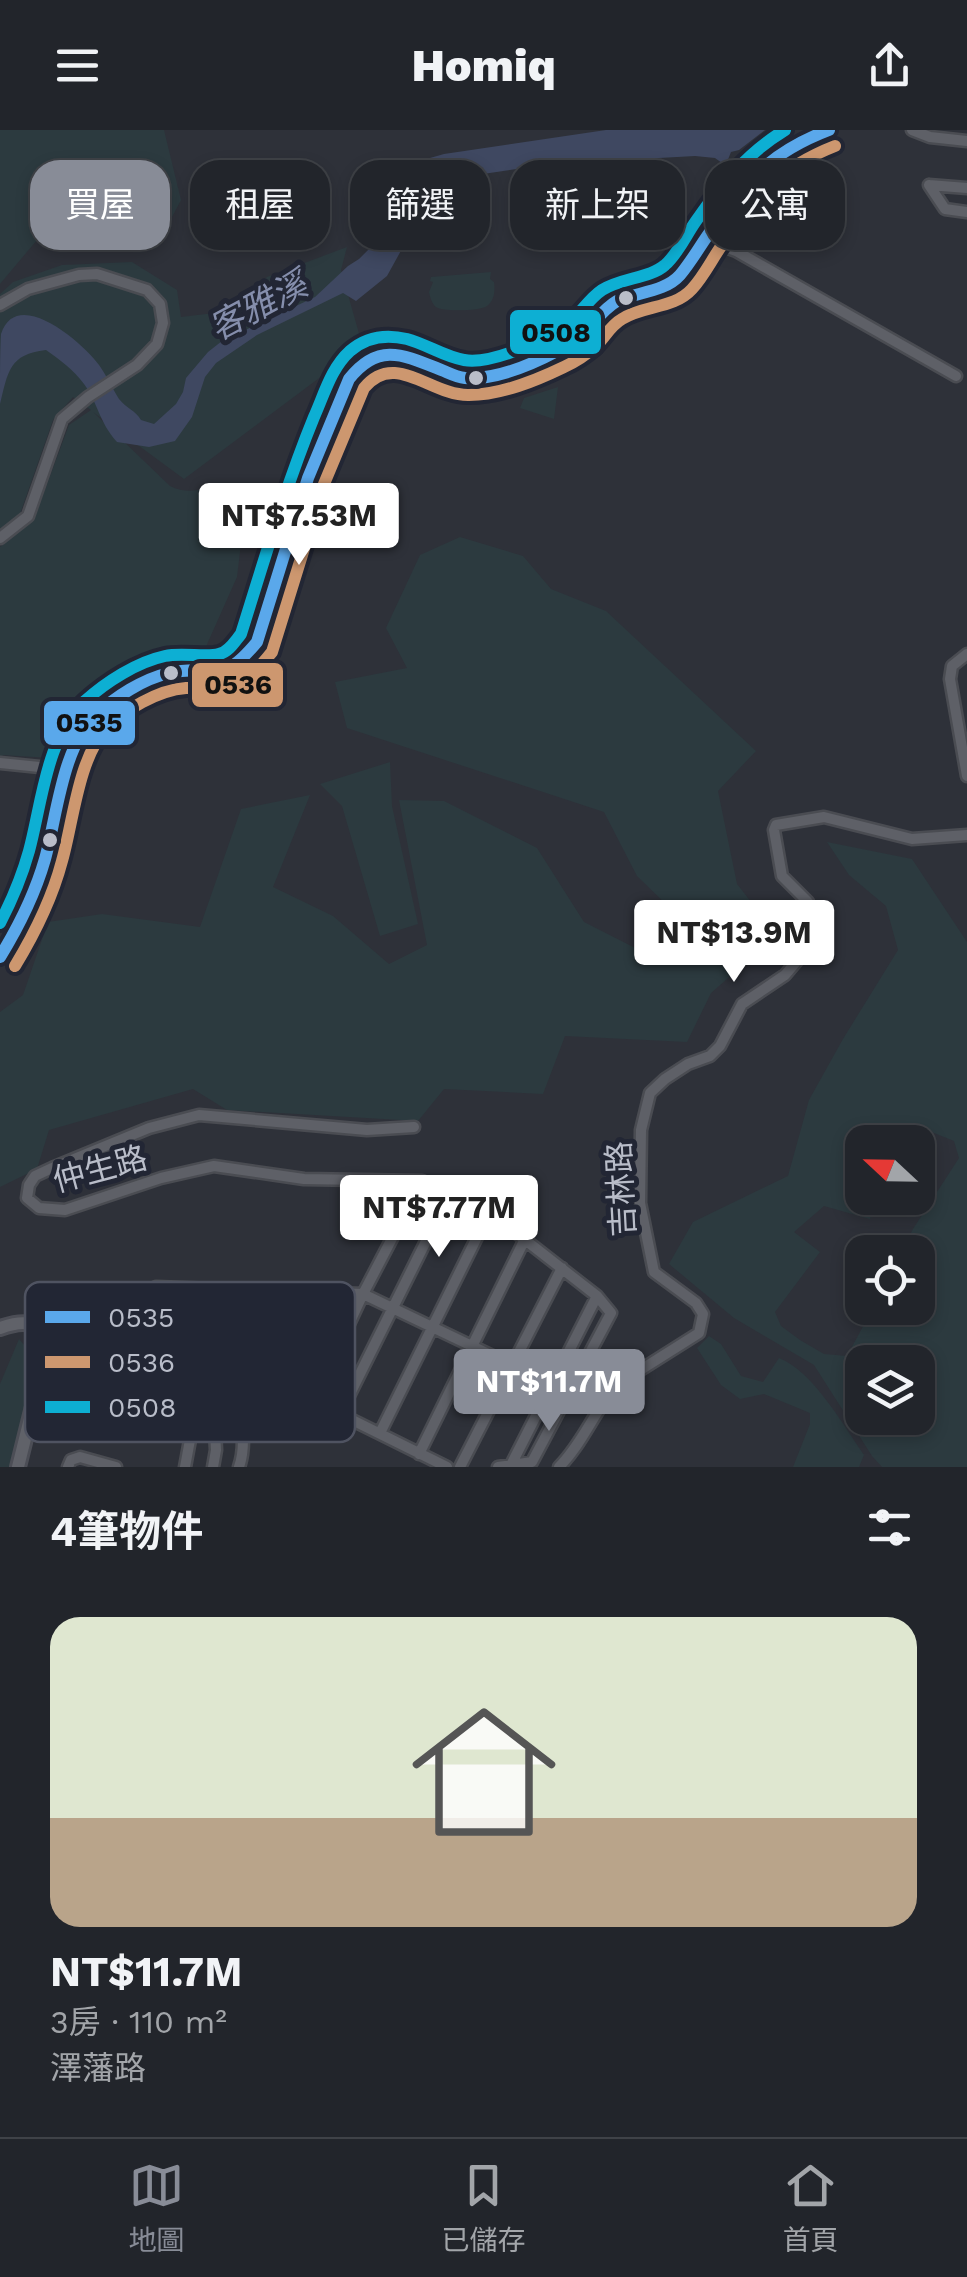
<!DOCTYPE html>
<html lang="zh-TW">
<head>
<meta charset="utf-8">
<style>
	:root { --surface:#22252b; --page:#2e3137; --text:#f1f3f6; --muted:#a2a5a9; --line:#3f4247; --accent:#888c97 }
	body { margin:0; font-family:"Work Sans","Noto Sans TC",sans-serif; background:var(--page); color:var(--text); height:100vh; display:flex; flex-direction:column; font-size:38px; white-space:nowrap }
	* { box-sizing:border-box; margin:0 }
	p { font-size:32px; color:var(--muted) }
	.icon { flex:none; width:55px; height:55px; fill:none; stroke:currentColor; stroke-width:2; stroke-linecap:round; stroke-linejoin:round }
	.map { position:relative; height:1337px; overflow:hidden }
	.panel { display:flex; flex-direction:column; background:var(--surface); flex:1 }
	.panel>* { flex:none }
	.guide { position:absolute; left:30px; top:30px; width:908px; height:90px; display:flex; gap:20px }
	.needle { width:65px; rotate:292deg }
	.fabs { position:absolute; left:845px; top:995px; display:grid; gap:20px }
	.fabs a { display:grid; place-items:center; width:90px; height:90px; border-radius:20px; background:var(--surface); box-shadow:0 5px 15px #0003,0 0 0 2px var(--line); font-size:50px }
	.price { position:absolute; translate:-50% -85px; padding:0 22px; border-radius:10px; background:#fff; color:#222; font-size:32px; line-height:65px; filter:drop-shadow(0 2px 5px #0008) }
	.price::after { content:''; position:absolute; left:50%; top:60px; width:30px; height:22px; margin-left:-15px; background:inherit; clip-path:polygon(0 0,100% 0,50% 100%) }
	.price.selected { background:var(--accent); color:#fff }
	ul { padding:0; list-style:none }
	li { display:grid; align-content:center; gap:20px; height:530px; padding:0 50px }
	li span { display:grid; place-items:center; height:310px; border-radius:30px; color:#555 }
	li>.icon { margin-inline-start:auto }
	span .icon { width:180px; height:180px; fill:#fffc; stroke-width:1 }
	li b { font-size:42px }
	h2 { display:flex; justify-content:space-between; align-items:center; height:120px; padding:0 50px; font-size:42px }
	.pill { padding:0 35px; border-radius:30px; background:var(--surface); box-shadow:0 5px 15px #0003,0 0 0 2px var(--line); font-size:35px; line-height:90px }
	.pill.selected { background:var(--accent); color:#fff }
	header { display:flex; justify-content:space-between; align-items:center; height:130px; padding:0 50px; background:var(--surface); font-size:45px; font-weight:800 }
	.dock { display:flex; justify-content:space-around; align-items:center; height:140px; border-top:2px solid var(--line); background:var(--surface); font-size:28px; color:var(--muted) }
	.dock a { display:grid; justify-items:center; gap:5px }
	.dock .selected { color:var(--accent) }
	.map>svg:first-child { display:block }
	.green { fill:#2c3a3f; fill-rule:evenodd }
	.water { fill:#3f4861 }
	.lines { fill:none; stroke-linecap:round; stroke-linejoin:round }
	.minor-casing { stroke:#4a4c52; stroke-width:15 }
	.major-casing { stroke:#4c4e56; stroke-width:18 }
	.minor { stroke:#5e6067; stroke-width:10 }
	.major { stroke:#606269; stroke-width:12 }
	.bus-1-casing { stroke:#222634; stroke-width:20 }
	.bus-2-casing { stroke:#222634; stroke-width:20 }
	.bus-3-casing { stroke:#222634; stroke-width:20 }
	.bus-1 { stroke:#5aa8eb; stroke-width:12 }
	.bus-2 { stroke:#cd976f; stroke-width:12 }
	.bus-3 { stroke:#0dafd3; stroke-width:12 }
	.bus-dot { fill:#b9bdc9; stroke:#222634; stroke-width:4 }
	.labels { text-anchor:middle; stroke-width:10; stroke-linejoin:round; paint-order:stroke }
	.street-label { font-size:32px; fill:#b9bdc9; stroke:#222634 }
	.water-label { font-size:35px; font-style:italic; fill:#858eac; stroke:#222634 }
	.key { fill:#222634; stroke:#4f5361; stroke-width:2.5 }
	.key-label { font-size:28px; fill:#b9bdc9 }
	.line-badge { stroke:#222634; stroke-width:4 }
	.pale-badge-label { font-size:28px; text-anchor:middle; font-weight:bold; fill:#111 }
</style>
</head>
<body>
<header><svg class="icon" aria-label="menu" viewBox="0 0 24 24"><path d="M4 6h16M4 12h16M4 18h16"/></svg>Homiq<svg class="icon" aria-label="share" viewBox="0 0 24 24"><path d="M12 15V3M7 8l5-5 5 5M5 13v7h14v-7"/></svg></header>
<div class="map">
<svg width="967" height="1337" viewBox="0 0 967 1337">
	<rect width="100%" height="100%" fill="#2e3139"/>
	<!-- green -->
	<path class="green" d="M 0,0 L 164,0 L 181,70 L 155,119 L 79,71 L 52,72 L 37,110 L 0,154 Z
		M 347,117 L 341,140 L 360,207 L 370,218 L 350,225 L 184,349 L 93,282 L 170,356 C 186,364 199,360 216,357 L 243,397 L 237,447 L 196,539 L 162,536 L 125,550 L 98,569 L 66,629 L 3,625 L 0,633 L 0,417 L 34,389 L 69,295 L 91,280 L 73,267 L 53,290 L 20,384 L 0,399 L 0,164 L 13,152 L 62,135 L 132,132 L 177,160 L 181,187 L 231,181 L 267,147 Z
		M 491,142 L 490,149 L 494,152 C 495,160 495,170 487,176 C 481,181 442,182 436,177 C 432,174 430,167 429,162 L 433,152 L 430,151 L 431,147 Z
		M 558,257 L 554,289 L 520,278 L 524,268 Z
		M 460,407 L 523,426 L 551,459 L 606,481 L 756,621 L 718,661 L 737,754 L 777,805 L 711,863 L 687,912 L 565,906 L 543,964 L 444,959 L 418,991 L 227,980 L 193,959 L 49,1000 L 37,1039 L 0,1057 L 0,882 L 23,865 L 48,792 L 102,784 L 200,797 L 241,679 L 310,665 L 273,757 L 333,786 L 389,834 L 427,815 L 399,670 L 444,671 L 537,718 L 584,792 L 649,825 L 673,781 L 637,746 L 604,682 L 347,598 L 335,552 L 407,538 L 386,498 L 420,425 Z
		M 390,632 L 392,676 L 418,794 L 380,806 L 342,676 L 320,654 Z
		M 827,712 L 912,729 L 967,812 L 967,1337 L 882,1337 L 872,1326 L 814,1235 L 734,1188 L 669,1134 L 693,1092 L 788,1046 L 809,970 L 843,909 L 898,820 L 886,776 L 849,745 ZM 914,995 L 954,1011 L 959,1028 L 913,1099 L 901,1122 L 918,1122 L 918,1178 L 873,1178 L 847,1226 L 824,1224 L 800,1210 L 781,1196 L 775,1182 L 820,1122 L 794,1102 L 824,1076 L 870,1089 L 876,1068 L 862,1068 L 862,1012 L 898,1012 ZM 862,1232 L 918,1232 L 918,1288 L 862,1288 Z
		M 709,1206 L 721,1214 L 741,1246 L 763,1252 L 779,1228 C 813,1241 843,1295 864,1325 L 859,1337 L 793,1337 L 810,1294 L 810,1283 L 764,1264 L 740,1269 L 721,1255 L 697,1218 Z
		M 19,1209 L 37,1230 L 11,1337 L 0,1337 L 0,1254 Z"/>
	<!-- water -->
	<path class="water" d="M 606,0 L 765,0 L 739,20 L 731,22 L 727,32 L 722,33 L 715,28 L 695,26 L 551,34 L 449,49 L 435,59 L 387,146 L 356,171 L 343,163 L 257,205 L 216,233 L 205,247 L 192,287 L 175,311 L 149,317 L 117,312 C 99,292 98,273 84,254 C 74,240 60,230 46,220 C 9,224 8,242 0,274 C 0,257 0,218 1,204 C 17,155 84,214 99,235 C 107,246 112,258 119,269 C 126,278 135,280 141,290 L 154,294 L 176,274 L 183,262 L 186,248 L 208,222 L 222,211 L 315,167 L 348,136 L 359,129 L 375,113 L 420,37 L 430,28 L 444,24 Z"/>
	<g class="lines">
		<!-- minor casing -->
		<g class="minor-casing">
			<path id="minor" d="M 912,0 L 930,7 L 967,11
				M 929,55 L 945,79 L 967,82
				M 929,55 L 967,58
				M 706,110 L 736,121 L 956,246
				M 0,175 L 28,159 L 79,145 L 97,144 L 147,160 L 160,174 L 163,193 L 157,214 L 137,235 L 88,267 L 62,289 L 28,386 L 0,408
				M 967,524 L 952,536 L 950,549 L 967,646
				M 0,633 L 69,640
				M 0,827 C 20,796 34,765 45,729 C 55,694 67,617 90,591 C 104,574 148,548 169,543 C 214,533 220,562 257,512 L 308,348 L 349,249 C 376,207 406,228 444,241 C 451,244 459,248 466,248 C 493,250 561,224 581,206 C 592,196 601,180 614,173 C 634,162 660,162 678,148 C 723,86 751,23 829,0
				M 414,997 L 367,1000 L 199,985 L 149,998 L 52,1038 L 35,1046 L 29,1055 L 27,1068 L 39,1078 L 65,1080 L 161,1048 L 214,1036 L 304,1049 L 422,1051
				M 181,1160 L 190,1310 L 185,1337
				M 145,1164 L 164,1166 L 180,1160
				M 32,1191 C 52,1177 67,1173 91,1177
				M 30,1192 C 54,1191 71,1184 94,1177 C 115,1170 137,1168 156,1157 L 363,1164 L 570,1263
				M 312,1194 C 312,1215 309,1240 319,1259
				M 264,1195 L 270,1291
				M 183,1209 L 237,1208
				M 210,1209 L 216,1320 L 213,1337
				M 340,1284 L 449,1065
				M 243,1294 L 285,1290 L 311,1275
				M 380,1303 L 488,1085
				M 419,1324 L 525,1109
				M 511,1335 L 597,1166
				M 68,1337 L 71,1330 L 80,1327 L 116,1337
				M 239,1337 C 248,1311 239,1284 237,1257 C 235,1225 238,1192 240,1160
				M 447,1337 L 340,1284 L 311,1275 L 363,1164 L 422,1051 L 506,1095 L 597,1166 L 611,1183 L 532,1332 L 498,1337
				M 460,1337 L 562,1138
				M 559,1337 C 586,1310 596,1274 623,1251 L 699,1203 L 703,1184 L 696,1173 L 654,1142 L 640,1073 L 641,1000 L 650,963 L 665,949 L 688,934 L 710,926 L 720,916 L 742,874 L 785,845 L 802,825 L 810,797 L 808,772 L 782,746 L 774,700 L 776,695 L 824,687 L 912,709 L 967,705"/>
		</g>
		<!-- major casing -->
		<g class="major-casing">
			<path id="major" d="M 0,1198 C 31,1187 45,1193 45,1228 L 18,1337"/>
		</g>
		<!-- minor -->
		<use href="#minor" class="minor"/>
		<!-- major -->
		<use href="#major" class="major"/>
		<!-- bus-1 casing -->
		<g class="bus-1-casing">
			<path id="bus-1" d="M 0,827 C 19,796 35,764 45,729 C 57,686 62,617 96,585 C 115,567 143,549 169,543 C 216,532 218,559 257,512 L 308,348 L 349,249 C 379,211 404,225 444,241 C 451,244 457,247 465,248 C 496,250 533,234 559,220 C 568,215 577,210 584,203 C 595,192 603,179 617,171 C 637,162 665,162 680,145 C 691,132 700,116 710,102 C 745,51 771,22 829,0"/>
		</g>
		<!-- bus-2 casing -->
		<g class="bus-2-casing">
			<path id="bus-2" d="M 15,836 C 35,803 52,769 62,731 C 73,693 78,630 105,600 C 124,580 158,560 186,558 C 201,557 217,563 232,557 C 249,551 260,536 272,522 L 324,354 L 364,258 C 395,220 431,266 469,265 C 501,265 535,251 564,237 C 575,232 586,225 596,216 C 605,207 611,195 622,189 C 644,175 674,179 692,159 C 704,146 712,129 722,115 C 755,66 779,38 835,16"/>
		</g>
		<!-- bus-3 casing -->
		<g class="bus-3-casing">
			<path id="bus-3" d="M 0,793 C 12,770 22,746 29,721 C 42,673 46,607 85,571 C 106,552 137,532 165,526 C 182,522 207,528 219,524 C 229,522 235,511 241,504 C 264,431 285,358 314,287 C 324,265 331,238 350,221 C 366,207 386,204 407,209 C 426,214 445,227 464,230 C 490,235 543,211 564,197 C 579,187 587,170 602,160 C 620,148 651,148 665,135 C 678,124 686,105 696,91 C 721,55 747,23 785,0"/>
		</g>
		<!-- bus-1 -->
		<use href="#bus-1" class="bus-1"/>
		<!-- bus-2 -->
		<use href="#bus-2" class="bus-2"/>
		<!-- bus-3 -->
		<use href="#bus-3" class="bus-3"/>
	</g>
	<!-- markers -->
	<g class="bus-dot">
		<circle cx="626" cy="168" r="9"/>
		<circle cx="476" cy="248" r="9"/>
		<circle cx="171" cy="543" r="9"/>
		<circle cx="50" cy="710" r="9"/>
	</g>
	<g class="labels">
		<!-- street labels -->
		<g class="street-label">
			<text transform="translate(100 1039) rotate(-15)" y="11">仲生路</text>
			<text transform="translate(621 1059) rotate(-93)" y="11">吉林路</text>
		</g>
		<!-- water labels -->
		<g class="water-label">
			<text transform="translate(258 176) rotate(-28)" y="12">客雅溪</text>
		</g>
	</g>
	<!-- legend -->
	<rect x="25" y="1152" width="330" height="160" rx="15" class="key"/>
	<rect x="45" y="1181" width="45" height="12" fill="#5aa8eb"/>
	<rect x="45" y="1226" width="45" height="12" fill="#cd976f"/>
	<rect x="45" y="1271" width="45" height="12" fill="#0dafd3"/>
	<g class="key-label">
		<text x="108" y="1197">0535</text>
		<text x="108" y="1242">0536</text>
		<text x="108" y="1287">0508</text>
	</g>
	<g class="line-badge">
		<rect x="508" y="178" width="95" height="48" rx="10" fill="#0dafd3"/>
		<rect x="190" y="531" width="95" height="48" rx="10" fill="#cd976f"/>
		<rect x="42" y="569" width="95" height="48" rx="10" fill="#5aa8eb"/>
	</g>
	<g class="pale-badge-label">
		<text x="556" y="212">0508</text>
		<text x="238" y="564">0536</text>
		<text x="89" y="602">0535</text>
	</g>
</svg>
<div class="fabs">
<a><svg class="needle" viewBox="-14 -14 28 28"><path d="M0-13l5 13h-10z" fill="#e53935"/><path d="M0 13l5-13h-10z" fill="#a2a5a9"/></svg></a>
<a><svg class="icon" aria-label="locate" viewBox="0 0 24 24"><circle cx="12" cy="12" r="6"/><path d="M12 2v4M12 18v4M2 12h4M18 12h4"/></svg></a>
<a><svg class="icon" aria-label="layers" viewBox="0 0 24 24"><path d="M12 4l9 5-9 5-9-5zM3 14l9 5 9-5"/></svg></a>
</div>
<b class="price" style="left:299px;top:438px">NT$7.53M</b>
<b class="price" style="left:734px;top:855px">NT$13.9M</b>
<b class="price" style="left:439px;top:1130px">NT$7.77M</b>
<b class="price selected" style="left:549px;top:1304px">NT$11.7M</b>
<div class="guide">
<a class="pill selected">買屋</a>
<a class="pill">租屋</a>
<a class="pill">篩選</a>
<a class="pill">新上架</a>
<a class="pill">公寓</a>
</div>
</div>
<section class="panel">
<h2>4筆物件<svg class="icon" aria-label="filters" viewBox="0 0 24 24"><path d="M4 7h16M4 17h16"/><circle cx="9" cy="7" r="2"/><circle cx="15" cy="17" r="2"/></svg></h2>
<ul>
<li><span style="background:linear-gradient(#dfe7d0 65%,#b9a48a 0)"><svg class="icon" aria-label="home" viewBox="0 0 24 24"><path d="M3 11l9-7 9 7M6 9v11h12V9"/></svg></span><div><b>NT$11.7M</b><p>3房 · 110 m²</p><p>澤藩路</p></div></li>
</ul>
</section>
<nav class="dock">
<a class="selected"><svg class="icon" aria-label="map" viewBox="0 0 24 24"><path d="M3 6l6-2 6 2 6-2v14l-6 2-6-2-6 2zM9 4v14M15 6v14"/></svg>地圖</a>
<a><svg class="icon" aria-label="saved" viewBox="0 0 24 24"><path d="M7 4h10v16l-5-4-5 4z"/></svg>已儲存</a>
<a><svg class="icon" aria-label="home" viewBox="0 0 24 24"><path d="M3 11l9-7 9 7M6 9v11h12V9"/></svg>首頁</a>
</nav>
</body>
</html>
